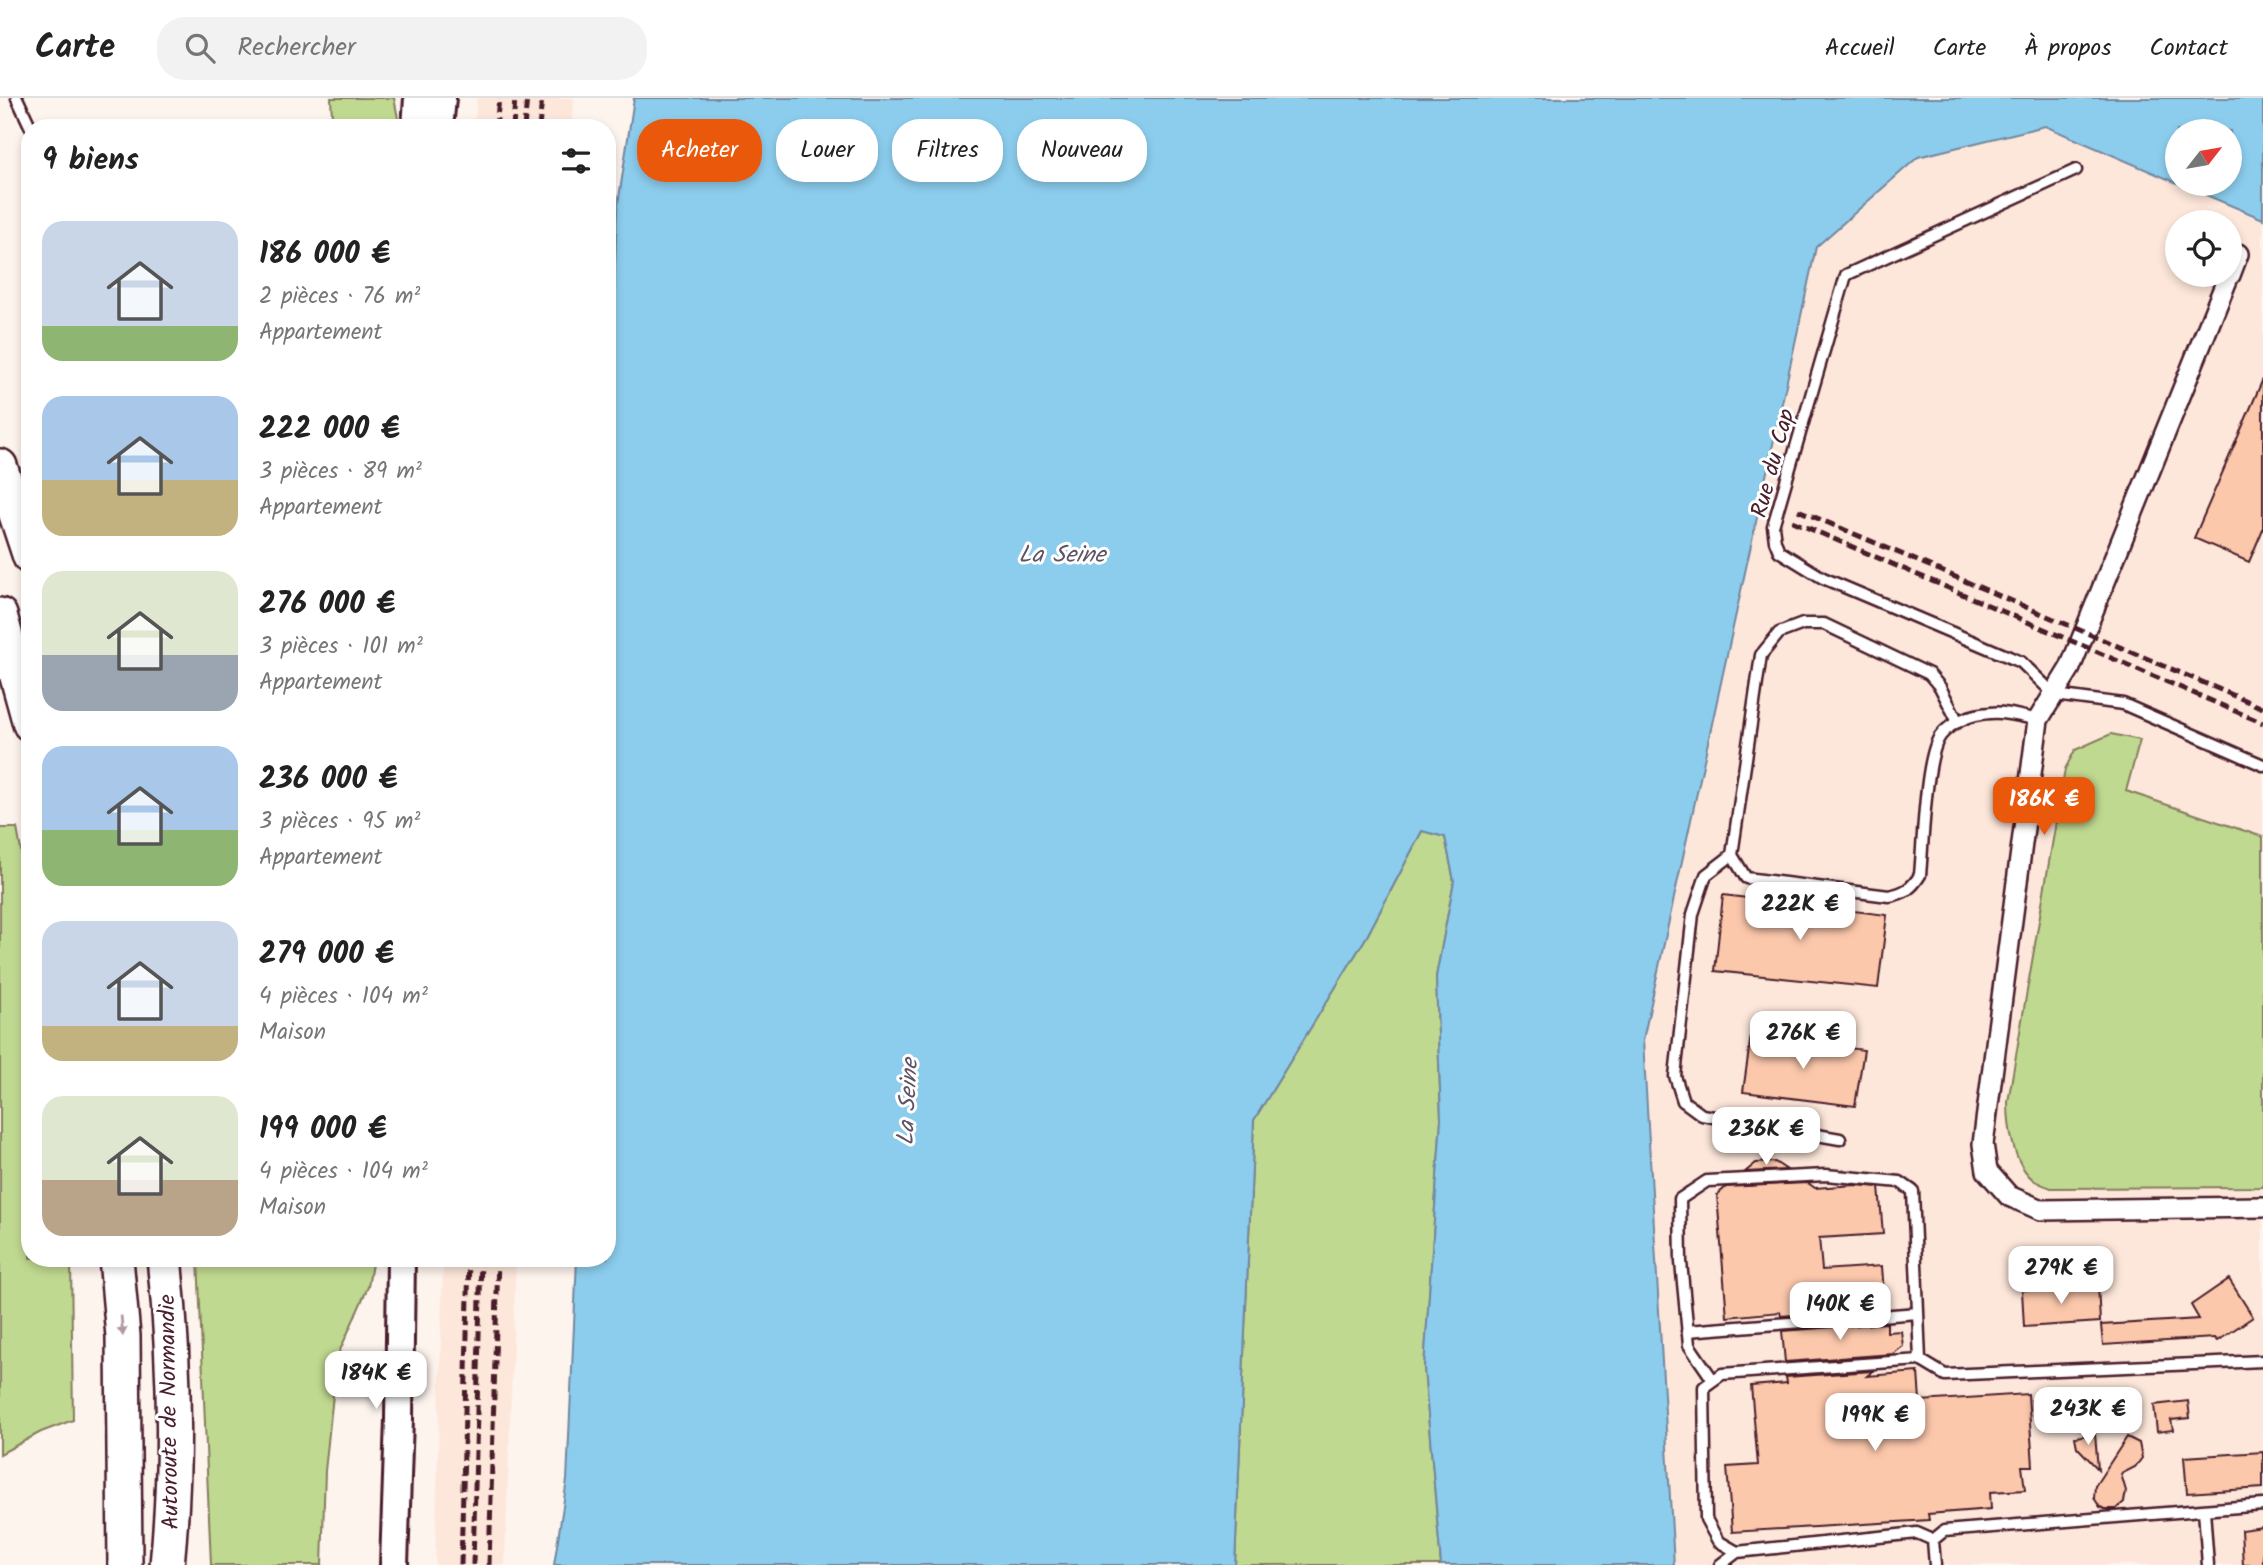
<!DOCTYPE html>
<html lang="fr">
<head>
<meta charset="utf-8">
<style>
	:root { --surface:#fff; --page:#f2f2f2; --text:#222; --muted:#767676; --line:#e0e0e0; --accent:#ea580c }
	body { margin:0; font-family:Kalam,sans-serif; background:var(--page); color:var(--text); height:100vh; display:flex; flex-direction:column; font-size:26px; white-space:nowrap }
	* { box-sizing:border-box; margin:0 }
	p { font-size:23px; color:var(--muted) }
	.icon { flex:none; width:38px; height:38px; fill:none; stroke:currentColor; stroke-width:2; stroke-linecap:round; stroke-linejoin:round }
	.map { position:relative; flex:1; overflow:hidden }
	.side { position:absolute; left:21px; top:21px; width:595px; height:1148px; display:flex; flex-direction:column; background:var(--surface); border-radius:28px; box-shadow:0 4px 10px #0003 }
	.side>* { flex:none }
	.guide { position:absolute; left:637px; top:21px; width:665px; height:63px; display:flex; gap:14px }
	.needle { width:46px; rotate:59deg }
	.fabs { position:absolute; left:2165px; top:21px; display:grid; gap:14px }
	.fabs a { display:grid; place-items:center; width:77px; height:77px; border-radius:50%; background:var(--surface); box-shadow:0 4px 10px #0003; font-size:35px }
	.price { position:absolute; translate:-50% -60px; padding:0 16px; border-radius:14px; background:#fff; color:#222; font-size:23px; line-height:46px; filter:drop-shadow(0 2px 4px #0008) }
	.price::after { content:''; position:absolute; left:50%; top:42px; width:21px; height:16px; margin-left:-10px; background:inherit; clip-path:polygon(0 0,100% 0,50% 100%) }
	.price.on { background:var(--accent); color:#fff }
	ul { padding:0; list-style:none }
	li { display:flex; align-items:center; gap:21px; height:175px; padding:0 21px }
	li span { display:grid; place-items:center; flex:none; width:196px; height:140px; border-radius:21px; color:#555 }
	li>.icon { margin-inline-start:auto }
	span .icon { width:84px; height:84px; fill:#fffc; stroke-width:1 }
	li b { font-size:30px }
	h2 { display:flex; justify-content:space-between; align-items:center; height:84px; padding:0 21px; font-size:30px }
	.chip { padding:0 24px; border-radius:28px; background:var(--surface); box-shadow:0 4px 10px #0003; font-size:24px; line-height:63px }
	.chip.on { background:var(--accent); color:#fff }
	header { display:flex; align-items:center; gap:42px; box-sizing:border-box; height:98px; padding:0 35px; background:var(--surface); border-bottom:2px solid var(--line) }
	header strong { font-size:33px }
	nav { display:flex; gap:38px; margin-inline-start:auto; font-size:24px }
	.search { width:490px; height:63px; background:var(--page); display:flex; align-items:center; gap:18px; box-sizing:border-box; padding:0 24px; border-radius:28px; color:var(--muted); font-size:26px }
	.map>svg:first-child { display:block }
	.built { fill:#fde7da; fill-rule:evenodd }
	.green { fill:#c0d990; stroke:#857c5e; stroke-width:2 }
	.water { fill:#8ccded; stroke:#72879f; stroke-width:2 }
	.building { fill:#fcc8ac; stroke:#4a1f2b; stroke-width:2 }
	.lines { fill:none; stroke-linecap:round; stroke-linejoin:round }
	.lane-casing { stroke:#4a1f2b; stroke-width:15 }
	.street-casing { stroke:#4a1f2b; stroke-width:24 }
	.secondary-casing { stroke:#4a1f2b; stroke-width:32 }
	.highway-casing { stroke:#4a1f2b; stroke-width:38 }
	.lane { stroke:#fff; stroke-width:10 }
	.street { stroke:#fff; stroke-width:19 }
	.secondary { stroke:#fff; stroke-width:26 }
	.highway { stroke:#fff; stroke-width:33 }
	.rail { stroke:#4a1f2b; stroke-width:5; stroke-dasharray:10 5; stroke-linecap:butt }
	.oneway { fill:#ae9aa0 }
	.labels { text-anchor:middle; stroke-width:6; stroke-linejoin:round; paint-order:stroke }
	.street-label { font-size:23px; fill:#4a1f2b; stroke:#fff }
	.water-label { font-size:24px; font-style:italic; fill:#5e5365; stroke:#fff }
</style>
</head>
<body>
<header>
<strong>Carte</strong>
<div class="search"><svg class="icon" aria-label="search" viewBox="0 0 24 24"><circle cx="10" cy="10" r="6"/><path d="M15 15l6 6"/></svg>Rechercher</div>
<nav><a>Accueil</a><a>Carte</a><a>À propos</a><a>Contact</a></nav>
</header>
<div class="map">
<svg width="2263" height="1467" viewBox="0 0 2263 1467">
	<rect width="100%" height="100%" fill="#fef4ee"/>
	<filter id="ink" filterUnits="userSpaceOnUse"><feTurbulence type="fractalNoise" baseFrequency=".0143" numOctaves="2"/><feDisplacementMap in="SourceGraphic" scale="14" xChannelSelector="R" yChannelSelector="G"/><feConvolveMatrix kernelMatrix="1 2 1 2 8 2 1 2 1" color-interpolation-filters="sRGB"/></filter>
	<g filter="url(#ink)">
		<!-- built -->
		<path class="built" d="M 477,0 L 574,0 L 571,30 L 474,30 Z
			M 2045,28 L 2263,121 L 2263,1467 L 1674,1467 L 1643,942 L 1816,149 L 1918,59 ZM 2177,124 L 2230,124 L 2230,177 L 2177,177 Z
			M 443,1160 L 516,1160 L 505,1467 L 435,1467 Z"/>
		<!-- green -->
		<path class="green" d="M 331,0 L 394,0 L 400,30 L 306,30 L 332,19 Z
			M 2111,636 L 2140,642 L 2126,693 L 2263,739 L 2263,1089 L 2051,1090 C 2046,1088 2040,1086 2035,1083 C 2013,1067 2008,1029 2008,1004 L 2065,671 L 2075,652 Z
			M 0,730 L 17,730 L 30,802 L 30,1160 L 71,1160 L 73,1322 L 41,1334 L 0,1356 Z
			M 1422,733 L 1445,739 L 1454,783 L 1436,879 L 1441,1021 L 1424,1270 L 1441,1467 L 1235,1467 L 1254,1022 L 1367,838 Z
			M 198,1160 L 373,1160 L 368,1189 L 337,1259 L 325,1373 L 322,1467 L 211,1467 Z"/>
		<!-- water -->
		<path class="water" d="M 634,0 L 2263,0 L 2263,121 L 2180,86 L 2230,86 L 2230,33 L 2177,33 L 2177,85 L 2045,28 L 1918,59 L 1816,149 L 1643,942 L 1674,1467 L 1441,1467 L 1424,1270 L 1441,1021 L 1436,879 L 1454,783 L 1445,739 L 1422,733 L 1367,838 L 1254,1022 L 1235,1467 L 554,1467 L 567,1382 L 577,1160 L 607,1160 L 607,397 L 617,113 Z"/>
		<!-- building -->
		<path class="building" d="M 2263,281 L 2263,431 L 2249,464 L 2194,440 Z
			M 1723,797 L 1887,817 L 1878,890 L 1715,873 Z
			M 1751,937 L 1864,952 L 1855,1008 L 1743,994 Z
			M 1775,1064 L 1787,1072 L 1745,1074 L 1756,1065 Z
			M 1808,1085 L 1815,1090 L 1855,1087 L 1879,1089 L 1883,1136 L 1819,1140 L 1822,1172 L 1882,1168 L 1885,1210 L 1781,1218 L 1780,1214 L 1727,1219 L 1717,1097 L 1726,1089 Z
			M 2229,1181 L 2253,1219 L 2217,1243 L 2214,1240 L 2103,1247 L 2101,1227 L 2199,1221 L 2191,1207 Z
			M 2098,1187 L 2100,1224 L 2024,1229 L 2022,1192 Z
			M 1887,1225 L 1887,1234 L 1901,1233 L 1903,1248 L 1893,1256 L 1785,1264 L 1782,1233 Z
			M 1873,1273 L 1867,1278 L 1918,1274 L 1920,1303 L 2028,1296 L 2033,1368 L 2022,1368 L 2025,1392 L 1990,1394 L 1991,1411 L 1928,1416 L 1929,1422 L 1732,1434 L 1727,1369 L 1758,1367 L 1751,1288 L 1787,1285 L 1786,1279 Z
			M 2188,1303 L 2190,1320 L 2171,1322 L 2173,1332 L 2157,1334 L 2154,1307 Z
			M 2095,1336 L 2098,1371 L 2077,1349 L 2075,1339 Z
			M 2127,1339 L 2139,1345 L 2142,1360 L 2135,1369 L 2121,1376 L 2126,1393 L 2124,1404 L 2116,1411 L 2105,1411 L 2100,1409 L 2094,1400 L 2095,1388 Z
			M 2263,1354 L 2263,1390 L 2187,1395 L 2184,1359 Z
			M 2263,1429 L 2263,1467 L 2243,1467 L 2241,1432 Z"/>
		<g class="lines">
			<!-- lane casing -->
			<g class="lane-casing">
				<path id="lane" d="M 17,0 L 31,30
					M 2076,72 L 1846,177 L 1773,428 L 1775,443 L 1779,453 L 1823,480 L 2021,564 L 2055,597 L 2123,606 L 2263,667
					M 1958,624 L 1940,589 L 1929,576 L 1824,526 L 1803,526 L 1779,535 L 1761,557 L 1732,757 L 1746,780 L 1889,798 C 1905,795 1912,790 1920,777 C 1923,748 1925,656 1941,637 C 1953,623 1972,616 1990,615 C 2005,613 2023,619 2038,622
					M 1732,757 L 1706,777 L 1693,816 L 1675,978 L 1683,1003 L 1702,1017 L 1840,1041
					M 1687,1233 L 1918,1215
					M 1713,1282 L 1689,1247 L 1681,1164 L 1680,1101 L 1707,1083 L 1826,1077 L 1900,1084 L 1913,1093 L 1920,1262
					M 2204,1412 L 2208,1467
					M 1933,1442 L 1917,1435 L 1737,1454 L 1718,1443 L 1706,1421 L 1704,1289 L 1722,1276 L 1920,1262 L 1945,1277 L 2263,1263
					M 1720,1467 L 1737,1454
					M 1935,1467 L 1933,1442 L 1944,1433 L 2263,1407"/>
			</g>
			<!-- street casing -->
			<g class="street-casing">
				<path id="street" d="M 2229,177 L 2070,570 L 2038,622 L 1983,1046 L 1987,1073 L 2009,1098 L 2041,1112 L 2263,1109
					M 2230,177 L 2238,156"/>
			</g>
			<!-- secondary casing -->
			<g class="secondary-casing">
				<path id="secondary" d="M 416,30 L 418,0
					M 439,30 L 442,0
					M 394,1467 L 399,1321 L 401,1160"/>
			</g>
			<!-- highway casing -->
			<g class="highway-casing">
				<path id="highway" d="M 0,368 L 30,459
					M 0,517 L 30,626
					M 116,1160 L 123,1238 L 125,1467
					M 164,1160 C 175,1261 177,1366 167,1467"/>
			</g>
			<!-- lane -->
			<use href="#lane" class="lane"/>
			<!-- street -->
			<use href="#street" class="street"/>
			<!-- secondary -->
			<use href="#secondary" class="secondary"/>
			<!-- highway -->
			<use href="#highway" class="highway"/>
			<!-- rail -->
			<path class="rail" d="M 496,30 L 499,0
				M 513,30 L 515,0
				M 524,30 L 527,0
				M 539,30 L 542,0
				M 1798,412 L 2263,610
				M 1792,423 L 2263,625
				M 461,1467 L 469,1160
				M 473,1467 L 481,1160
				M 489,1467 L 498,1160"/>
		</g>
		<!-- one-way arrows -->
		<defs><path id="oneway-solid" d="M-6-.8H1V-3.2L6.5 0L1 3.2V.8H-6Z" transform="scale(1.75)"/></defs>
		<use class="oneway" href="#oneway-solid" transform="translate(122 1228) rotate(85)"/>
	</g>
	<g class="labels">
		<!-- street labels -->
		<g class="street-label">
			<text transform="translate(1772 365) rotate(-75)" y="8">Rue du Cap</text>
			<text transform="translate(168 1314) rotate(-91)" y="8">Autoroute de Normandie</text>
		</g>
		<!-- water labels -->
		<g class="water-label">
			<text x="1062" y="464">La Seine</text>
			<text transform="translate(907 1004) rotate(-87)" y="8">La Seine</text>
		</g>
	</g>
</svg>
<div class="fabs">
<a><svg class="needle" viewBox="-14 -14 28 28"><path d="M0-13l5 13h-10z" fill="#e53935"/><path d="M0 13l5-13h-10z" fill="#767676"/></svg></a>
<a><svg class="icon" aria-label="locate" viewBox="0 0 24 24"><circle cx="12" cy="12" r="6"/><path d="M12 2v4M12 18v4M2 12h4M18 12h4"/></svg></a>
</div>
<b class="price on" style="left:2044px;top:739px">186K €</b>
<b class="price" style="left:1800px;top:844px">222K €</b>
<b class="price" style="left:1803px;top:973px">276K €</b>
<b class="price" style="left:1766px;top:1069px">236K €</b>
<b class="price" style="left:2061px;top:1208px">279K €</b>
<b class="price" style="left:1840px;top:1244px">140K €</b>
<b class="price" style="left:376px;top:1313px">184K €</b>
<b class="price" style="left:2088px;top:1349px">243K €</b>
<b class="price" style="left:1875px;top:1355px">199K €</b>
<div class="guide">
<a class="chip on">Acheter</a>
<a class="chip">Louer</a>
<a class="chip">Filtres</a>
<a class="chip">Nouveau</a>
</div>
<section class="side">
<h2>9 biens<svg class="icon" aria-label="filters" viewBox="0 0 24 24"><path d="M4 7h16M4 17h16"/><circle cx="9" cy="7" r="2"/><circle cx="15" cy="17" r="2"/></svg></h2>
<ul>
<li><span style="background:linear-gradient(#c9d6e8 75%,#8fb573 0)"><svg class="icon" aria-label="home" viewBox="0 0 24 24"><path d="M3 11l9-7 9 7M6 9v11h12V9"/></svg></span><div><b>186 000 €</b><p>2 pièces · 76 m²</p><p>Appartement</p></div></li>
<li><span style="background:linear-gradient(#a9c7e8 60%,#c2b280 0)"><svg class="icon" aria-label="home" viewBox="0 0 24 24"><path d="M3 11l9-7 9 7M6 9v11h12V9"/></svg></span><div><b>222 000 €</b><p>3 pièces · 89 m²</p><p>Appartement</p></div></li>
<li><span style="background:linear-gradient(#dfe7d0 60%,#9aa5b1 0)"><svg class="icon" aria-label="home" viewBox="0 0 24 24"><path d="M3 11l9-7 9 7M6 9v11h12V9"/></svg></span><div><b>276 000 €</b><p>3 pièces · 101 m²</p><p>Appartement</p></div></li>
<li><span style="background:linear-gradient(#a9c7e8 60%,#8fb573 0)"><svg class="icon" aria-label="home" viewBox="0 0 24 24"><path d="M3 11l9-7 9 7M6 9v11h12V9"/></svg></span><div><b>236 000 €</b><p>3 pièces · 95 m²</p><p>Appartement</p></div></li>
<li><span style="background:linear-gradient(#c9d6e8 75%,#c2b280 0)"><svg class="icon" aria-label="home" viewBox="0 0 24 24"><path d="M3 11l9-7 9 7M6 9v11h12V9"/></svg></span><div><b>279 000 €</b><p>4 pièces · 104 m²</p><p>Maison</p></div></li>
<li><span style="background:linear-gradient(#dfe7d0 60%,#b9a48a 0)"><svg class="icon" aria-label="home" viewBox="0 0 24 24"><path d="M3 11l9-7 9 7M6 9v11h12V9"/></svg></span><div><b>199 000 €</b><p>4 pièces · 104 m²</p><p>Maison</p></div></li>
</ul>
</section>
</div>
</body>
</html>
